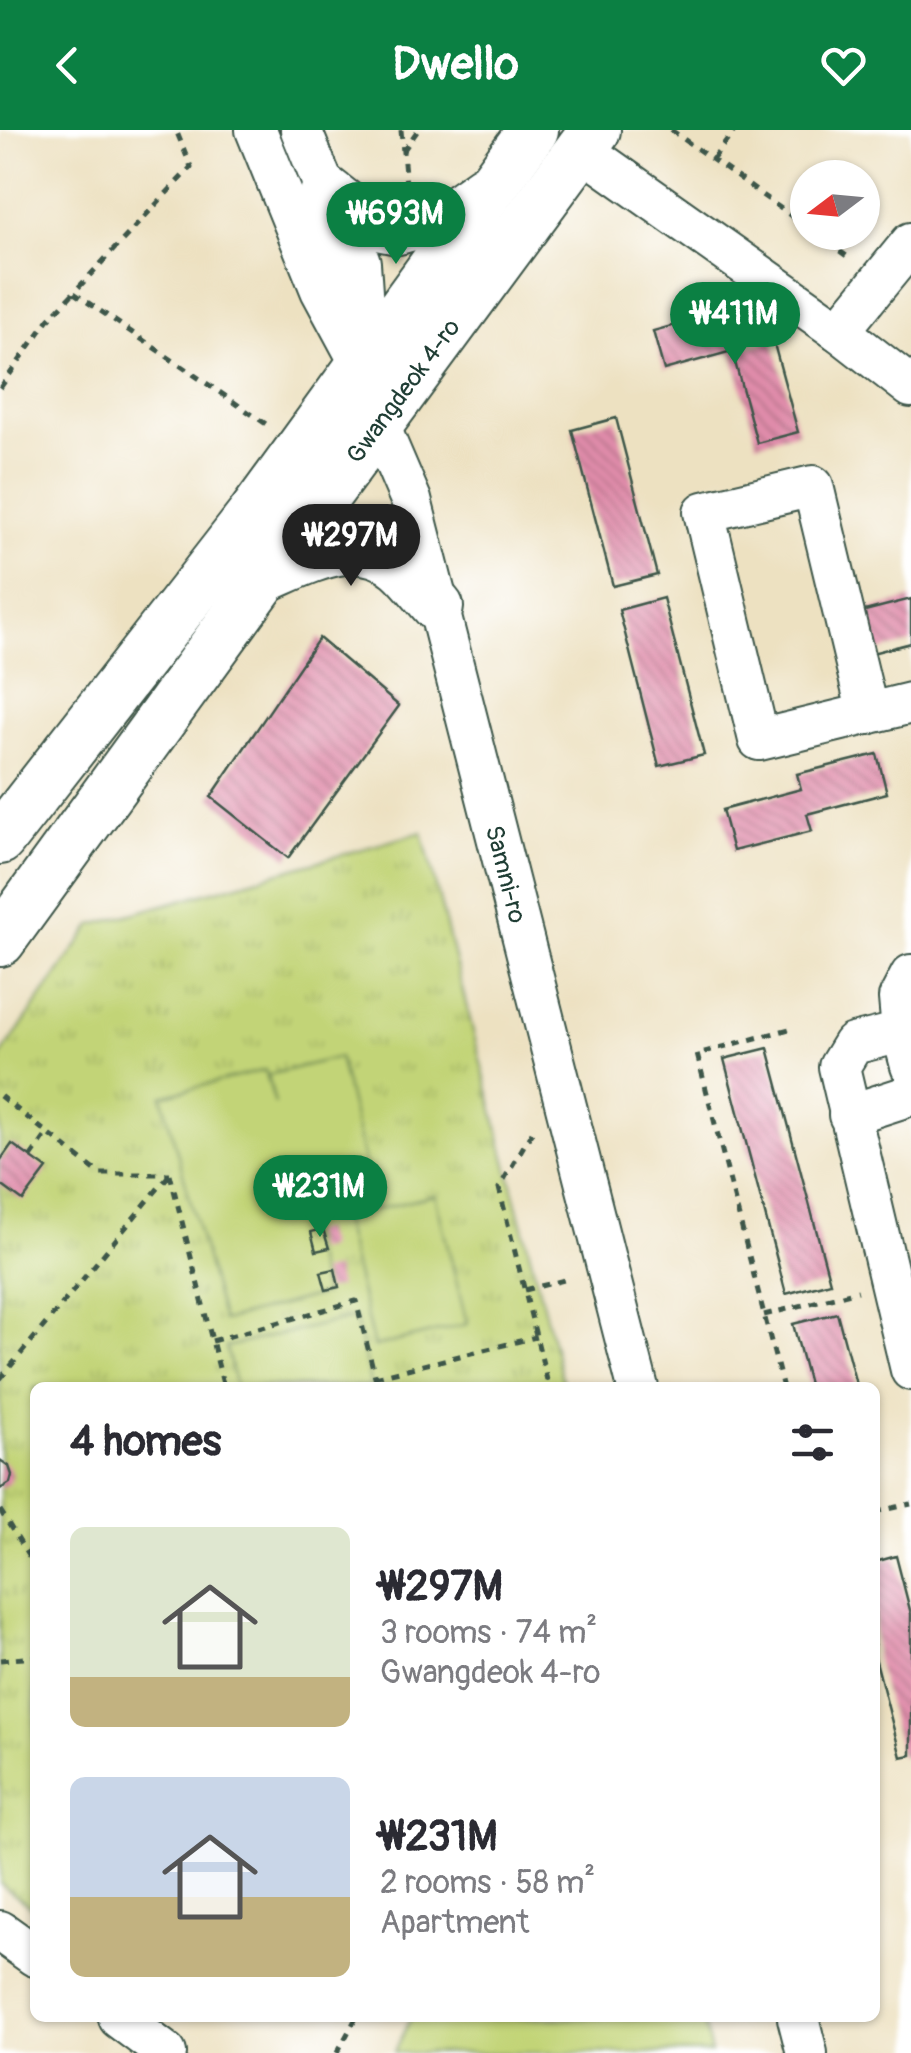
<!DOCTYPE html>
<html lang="en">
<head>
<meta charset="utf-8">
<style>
	:root { --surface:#fff; --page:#f7f7f7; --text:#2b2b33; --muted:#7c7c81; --accent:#0b8043 }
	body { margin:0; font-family:Pangolin,sans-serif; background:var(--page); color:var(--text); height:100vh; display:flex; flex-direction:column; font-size:38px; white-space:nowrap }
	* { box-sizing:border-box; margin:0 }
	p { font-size:32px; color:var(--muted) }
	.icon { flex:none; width:55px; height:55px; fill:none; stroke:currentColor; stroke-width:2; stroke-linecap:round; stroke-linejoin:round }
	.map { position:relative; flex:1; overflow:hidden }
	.side { position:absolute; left:30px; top:1252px; width:850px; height:640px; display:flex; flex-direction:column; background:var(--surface); border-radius:15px; box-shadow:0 2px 8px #0004 }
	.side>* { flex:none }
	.needle { width:65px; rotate:254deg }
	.fabs { position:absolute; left:790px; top:30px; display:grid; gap:20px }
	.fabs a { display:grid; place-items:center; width:90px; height:90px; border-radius:50%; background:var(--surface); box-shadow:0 2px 8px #0004; font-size:50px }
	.price { position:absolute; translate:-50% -85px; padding:0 22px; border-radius:35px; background:var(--accent); color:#fff; font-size:32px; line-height:65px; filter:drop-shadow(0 2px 5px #0008) }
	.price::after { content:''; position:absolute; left:50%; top:60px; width:30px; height:22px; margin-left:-15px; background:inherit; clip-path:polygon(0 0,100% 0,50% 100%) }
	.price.selected { background:#222; color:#fff }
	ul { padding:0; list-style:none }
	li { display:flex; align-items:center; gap:30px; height:250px; padding:0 40px }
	li span { display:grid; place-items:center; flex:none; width:280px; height:200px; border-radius:15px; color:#555 }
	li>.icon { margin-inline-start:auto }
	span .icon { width:120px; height:120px; fill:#fffc; stroke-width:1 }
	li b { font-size:42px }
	h2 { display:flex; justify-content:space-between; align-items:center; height:120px; padding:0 40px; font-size:42px }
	header { display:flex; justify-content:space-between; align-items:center; height:130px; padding:0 40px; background:var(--accent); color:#fff; font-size:45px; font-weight:700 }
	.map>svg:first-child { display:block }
	.park { fill:url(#park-tufts); stroke:#708856; stroke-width:2.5 }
	.pitch { fill:#c2d477; stroke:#708856; stroke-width:2.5 }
	.building { fill:url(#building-back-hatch) }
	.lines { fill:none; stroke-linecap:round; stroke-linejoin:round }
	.minor-casing { stroke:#3e5649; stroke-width:44 }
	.major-casing { stroke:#3e5649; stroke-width:54 }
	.path { stroke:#3e5649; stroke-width:5; stroke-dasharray:8 8; stroke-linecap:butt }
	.minor { stroke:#fff; stroke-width:40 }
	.major { stroke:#fff; stroke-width:50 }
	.labels { text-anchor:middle; stroke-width:8; stroke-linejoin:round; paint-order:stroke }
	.street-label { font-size:25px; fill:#1f3d34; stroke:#fff }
</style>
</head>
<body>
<header><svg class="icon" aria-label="back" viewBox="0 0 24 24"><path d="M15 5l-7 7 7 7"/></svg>Dwello<svg class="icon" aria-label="heart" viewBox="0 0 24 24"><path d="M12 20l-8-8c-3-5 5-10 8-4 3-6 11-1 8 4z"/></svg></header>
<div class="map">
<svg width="911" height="1923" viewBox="0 0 911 1923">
	<defs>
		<pattern id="park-tufts" width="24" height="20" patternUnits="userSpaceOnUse" patternTransform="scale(2.5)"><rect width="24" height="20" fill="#c2d477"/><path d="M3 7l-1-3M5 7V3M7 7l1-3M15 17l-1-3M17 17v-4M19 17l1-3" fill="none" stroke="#a6b768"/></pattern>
		<pattern id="building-back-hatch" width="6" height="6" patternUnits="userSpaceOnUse" patternTransform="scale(2.5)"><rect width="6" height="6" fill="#e08caa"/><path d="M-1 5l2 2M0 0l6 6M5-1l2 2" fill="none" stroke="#b5748b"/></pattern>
	</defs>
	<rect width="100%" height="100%" fill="#fff"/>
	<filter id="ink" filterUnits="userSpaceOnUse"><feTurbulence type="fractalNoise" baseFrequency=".01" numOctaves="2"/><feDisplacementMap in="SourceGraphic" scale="20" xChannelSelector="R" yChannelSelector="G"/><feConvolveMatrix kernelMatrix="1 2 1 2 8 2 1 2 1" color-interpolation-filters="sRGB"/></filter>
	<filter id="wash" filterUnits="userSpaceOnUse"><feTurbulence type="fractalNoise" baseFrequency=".0048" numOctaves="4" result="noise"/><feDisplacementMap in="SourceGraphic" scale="40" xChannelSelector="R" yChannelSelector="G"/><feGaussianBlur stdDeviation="2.25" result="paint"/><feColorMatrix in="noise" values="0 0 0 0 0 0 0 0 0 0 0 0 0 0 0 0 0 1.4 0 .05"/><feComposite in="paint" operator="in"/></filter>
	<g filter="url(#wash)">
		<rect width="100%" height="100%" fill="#ede1c1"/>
		<!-- park -->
		<path class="park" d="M 422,702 L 564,1257 L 35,1258 L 35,1779 L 0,1754 L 0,927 L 92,795 Z"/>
		<!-- pitch -->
		<path class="pitch" d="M 339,927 L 375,1075 L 305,1092 L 324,1164 L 223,1191 L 162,966 L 265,940 L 275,974 L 268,945 Z
			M 435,1065 L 467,1194 L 374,1217 L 342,1088 Z
			M 355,1187 L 371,1257 L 236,1257 L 226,1217 Z
			M 411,1888 L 703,1888 L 711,1923 L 394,1923 Z"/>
		<g id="blocks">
			<!-- building -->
			<path class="building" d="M 737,178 L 748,217 L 773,210 L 798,302 L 757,313 L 732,221 L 664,240 L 653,201 Z
				M 616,288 L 657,445 L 613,456 L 572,300 Z
				M 663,468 L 704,625 L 659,636 L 619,480 Z
				M 911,469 L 911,513 L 872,523 L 861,482 Z
				M 319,508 L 399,576 L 288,728 L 211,667 Z
				M 877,624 L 887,663 L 807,684 L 812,701 L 733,721 L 722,680 L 801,659 L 797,644 Z
				M 768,918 L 830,1152 L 786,1164 L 724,929 Z
				M 12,1014 L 47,1039 L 23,1071 L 0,1054 L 0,1031 Z
				M 323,1099 L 329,1118 L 316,1121 L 311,1102 Z
				M 335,1139 L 339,1157 L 326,1160 L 321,1142 Z
				M 837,1183 L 857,1258 L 810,1258 L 793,1194 Z
				M 0,1330 L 9,1336 L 12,1345 L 10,1353 L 0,1359 Z
				M 896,1426 L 911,1484 L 911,1625 L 901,1627 L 875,1527 L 875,1432 Z"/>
		</g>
	</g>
	<g filter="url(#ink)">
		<use href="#blocks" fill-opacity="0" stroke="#3e5649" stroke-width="2.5"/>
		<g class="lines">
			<!-- minor casing -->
			<g class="minor-casing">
				<g id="minor">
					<path id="s1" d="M 256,0 L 321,160 L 362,236 L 378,293 L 411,370 L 638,1258"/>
					<path d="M 301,0 L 326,61"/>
					<path d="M 581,19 L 839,201 L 911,257"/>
					<path d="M 839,201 L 911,113"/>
					<path d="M 868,584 L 813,356 L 704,382 L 759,610 L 911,573"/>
					<path d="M 911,845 L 899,868 L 902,902 L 911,936"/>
					<path d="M 902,902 L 853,914 L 839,937 L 911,1240"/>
					<path d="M 849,985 L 911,965"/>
					<path d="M 0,1801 L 35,1826"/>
					<path d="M 119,1888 L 166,1923"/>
					<path d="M 798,1888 L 807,1923"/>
				</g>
			</g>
			<!-- major casing -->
			<g class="major-casing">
				<g id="major">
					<path d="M 326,61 L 367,93 L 398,99 L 451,84 L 485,60"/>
					<path d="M 326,62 L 355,133 L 362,236"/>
					<path d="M 265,447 C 308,429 357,400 400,435 C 414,447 425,463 438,477"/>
					<path d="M 0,709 L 252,386 L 533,0"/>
					<path id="s2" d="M 0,811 L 265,447 L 595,0"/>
				</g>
			</g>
			<!-- path -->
			<path class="path" d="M 401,0 L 406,55
				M 671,0 L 808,98
				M 403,21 L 418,0
				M 713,29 L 735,0
				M 814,102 L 852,130
				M 74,163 L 269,296
				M 0,258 L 49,189 L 191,37 L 176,0
				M 0,966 L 100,1044 L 170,1044
				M 532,1002 L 499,1058 L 549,1258
				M 31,1027 L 48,1003
				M 170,1044 L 224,1258
				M 525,1160 L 568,1149
				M 764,1185 L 858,1161
				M 212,1211 L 356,1171 L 378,1258
				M 375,1247 L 536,1207
				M 0,1249 L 170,1044
				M 783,1258 L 697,924 L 793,898
				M 0,1380 L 35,1437
				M 875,1382 L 911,1374
				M 0,1530 L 35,1527
				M 337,1923 L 356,1888"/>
			<!-- minor -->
			<use href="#minor" class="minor"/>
			<!-- major -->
			<use href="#major" class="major"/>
		</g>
	</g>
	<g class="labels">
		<!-- street labels -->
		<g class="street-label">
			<text dy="9" stroke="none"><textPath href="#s2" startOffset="682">Gwangdeok 4-ro</textPath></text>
			<text dy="9" stroke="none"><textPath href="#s1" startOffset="788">Samni-ro</textPath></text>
		</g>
	</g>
</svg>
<div class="fabs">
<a><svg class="needle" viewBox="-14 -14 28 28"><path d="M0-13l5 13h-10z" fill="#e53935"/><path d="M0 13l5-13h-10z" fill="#7c7c81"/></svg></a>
</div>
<b class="price" style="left:396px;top:137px">₩693M</b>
<b class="price" style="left:735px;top:237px">₩411M</b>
<b class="price selected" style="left:351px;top:459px">₩297M</b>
<b class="price" style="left:320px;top:1110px">₩231M</b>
<section class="side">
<h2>4 homes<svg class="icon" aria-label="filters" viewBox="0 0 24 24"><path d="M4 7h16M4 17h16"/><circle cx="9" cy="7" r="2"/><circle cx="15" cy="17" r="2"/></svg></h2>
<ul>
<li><span style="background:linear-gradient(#dfe7d0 75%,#c2b280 0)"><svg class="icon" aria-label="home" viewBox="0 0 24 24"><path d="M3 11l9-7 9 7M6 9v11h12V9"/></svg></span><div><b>₩297M</b><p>3 rooms · 74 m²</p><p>Gwangdeok 4-ro</p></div></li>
<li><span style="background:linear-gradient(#c9d6e8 60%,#c2b280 0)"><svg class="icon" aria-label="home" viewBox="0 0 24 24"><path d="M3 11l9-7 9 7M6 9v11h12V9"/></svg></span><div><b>₩231M</b><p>2 rooms · 58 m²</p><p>Apartment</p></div></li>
</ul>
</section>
</div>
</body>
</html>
